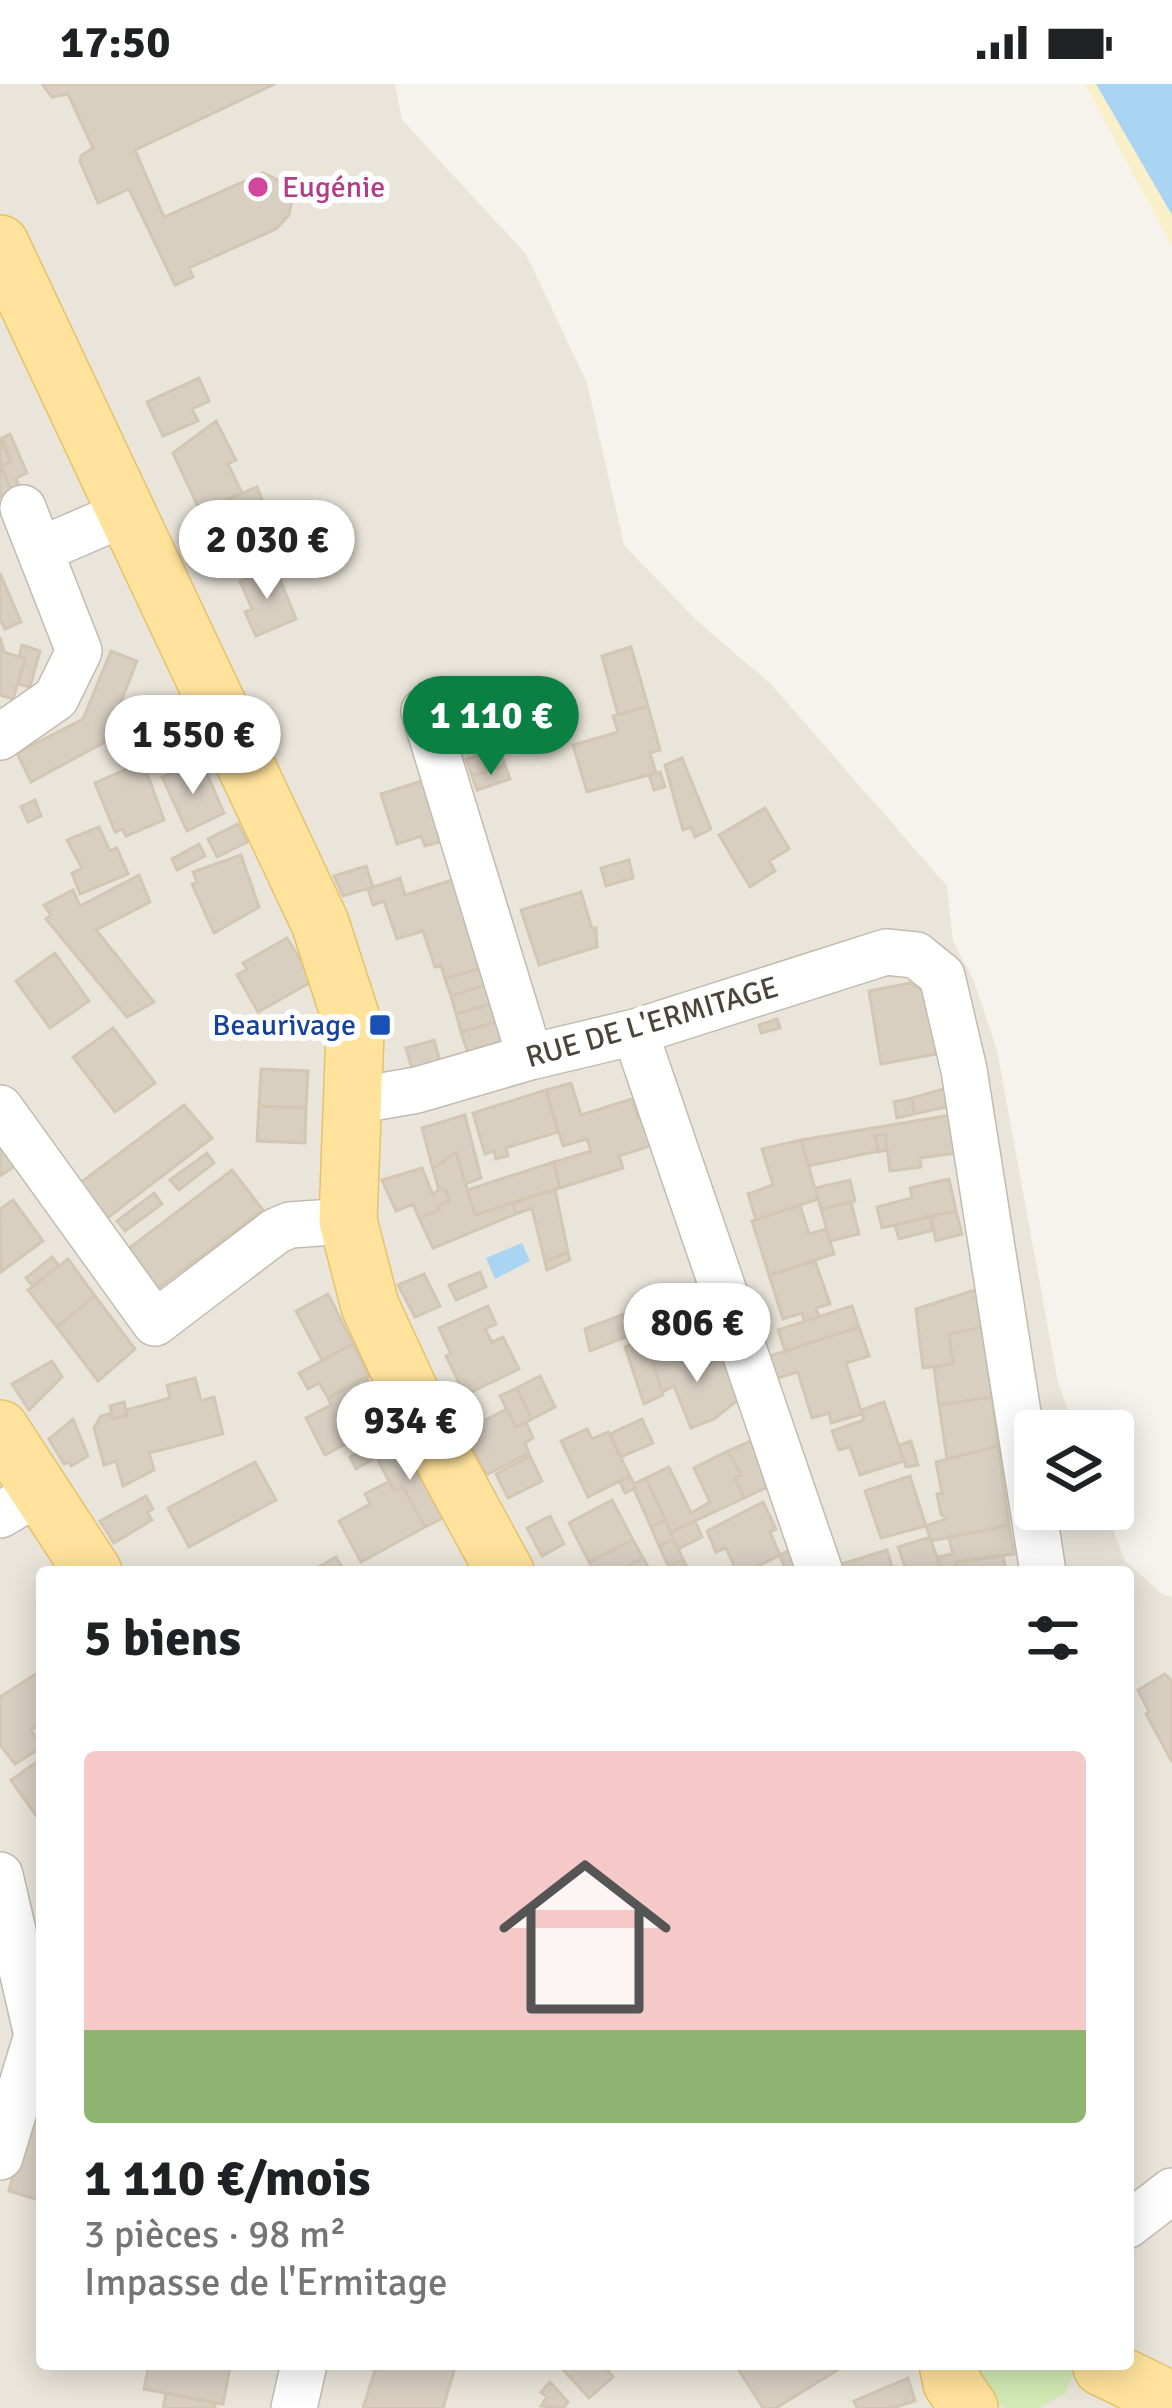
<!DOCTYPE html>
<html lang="fr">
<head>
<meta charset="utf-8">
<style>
	:root { --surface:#fff; --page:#f2f2f2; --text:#202124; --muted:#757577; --line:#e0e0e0; --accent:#0b8043 }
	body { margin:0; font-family:Signika,sans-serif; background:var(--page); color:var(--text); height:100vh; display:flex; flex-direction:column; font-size:45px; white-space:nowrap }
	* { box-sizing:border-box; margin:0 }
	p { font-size:39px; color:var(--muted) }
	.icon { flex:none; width:66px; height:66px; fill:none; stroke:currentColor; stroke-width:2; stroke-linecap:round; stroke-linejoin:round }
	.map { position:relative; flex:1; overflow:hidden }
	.sheet { position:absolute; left:36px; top:1482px; width:1098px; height:804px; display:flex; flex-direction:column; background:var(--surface); border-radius:12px; box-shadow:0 6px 30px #0003 }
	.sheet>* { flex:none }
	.fabs { position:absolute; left:1014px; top:1326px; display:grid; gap:24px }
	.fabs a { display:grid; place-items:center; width:120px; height:120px; border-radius:12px; background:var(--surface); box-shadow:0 6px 30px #0003; font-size:60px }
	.price { position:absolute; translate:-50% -102px; padding:0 27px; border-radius:42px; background:#fff; color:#222; font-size:39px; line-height:78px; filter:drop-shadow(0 3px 6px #0008) }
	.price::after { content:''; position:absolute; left:50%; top:72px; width:36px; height:27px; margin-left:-18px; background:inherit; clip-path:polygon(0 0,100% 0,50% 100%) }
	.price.active { background:var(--accent); color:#fff }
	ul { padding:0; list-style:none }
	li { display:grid; align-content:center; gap:24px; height:636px; padding:0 48px }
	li+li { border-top:3px solid var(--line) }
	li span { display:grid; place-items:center; height:372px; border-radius:12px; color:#555 }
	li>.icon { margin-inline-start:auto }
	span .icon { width:216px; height:216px; fill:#fffc; stroke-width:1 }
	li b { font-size:51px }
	h2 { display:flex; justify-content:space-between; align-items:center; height:144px; padding:0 48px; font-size:51px }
	.status { display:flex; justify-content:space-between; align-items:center; height:84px; padding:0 60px; background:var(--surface); direction:ltr }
	.status svg { height:33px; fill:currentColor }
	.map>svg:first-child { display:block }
	.residential { fill:#eae5da; fill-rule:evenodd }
	.green { fill:#d2eab5 }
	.sand { fill:#f9efc9 }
	.water { fill:#a9d4f2 }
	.building { fill:#d8cfc1; stroke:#d3c7b4; stroke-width:3 }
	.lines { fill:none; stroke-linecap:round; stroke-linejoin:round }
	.minor-casing { stroke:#c2bbae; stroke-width:48 }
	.major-casing { stroke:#e6c16a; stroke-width:60 }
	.minor { stroke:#fff; stroke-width:45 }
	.major { stroke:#ffe39c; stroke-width:57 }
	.hotel-dot { fill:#d1479c; stroke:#fff; stroke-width:4.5 }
	.transit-dot { fill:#1a4fb4; stroke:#fff; stroke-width:4.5 }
	.labels { text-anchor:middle; stroke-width:12; stroke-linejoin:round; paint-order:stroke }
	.hotel-label { font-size:30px; fill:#b23c85; stroke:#fff; text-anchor:start }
	.street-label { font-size:30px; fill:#4b4439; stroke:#fff }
	.transit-label { font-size:30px; fill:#164399; stroke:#fff; text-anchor:end }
</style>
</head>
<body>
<div class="status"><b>17:50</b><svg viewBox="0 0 49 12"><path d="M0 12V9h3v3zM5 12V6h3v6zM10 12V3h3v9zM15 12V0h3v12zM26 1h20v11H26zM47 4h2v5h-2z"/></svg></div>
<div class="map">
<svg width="1172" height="2324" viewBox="0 0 1172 2324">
	<rect width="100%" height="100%" fill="#f6f3ec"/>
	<!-- residential -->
	<path class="residential" d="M 0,0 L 395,0 L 402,36 L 526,170 L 587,299 L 624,461 L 695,535 L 770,599 L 947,802 L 953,857 L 974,897 L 997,966 L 1058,1299 L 1076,1347 L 1035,1347 L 1035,1425 L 1105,1425 L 1125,1477 L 1162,1510 L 1172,1513 L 1172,2324 L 0,2324 ZM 42,1488 L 1128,1488 L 1128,2280 L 42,2280 Z"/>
	<!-- green -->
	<path class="green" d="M 968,2280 L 1078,2280 L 1065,2309 L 1039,2324 L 1006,2324 L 994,2319 Z"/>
	<!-- sand -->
	<path class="sand" d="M 1085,0 L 1172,0 L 1172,162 Z"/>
	<!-- water -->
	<path class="water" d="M 1096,0 L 1172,0 L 1172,131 Z
		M 522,1159 L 530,1177 L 495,1195 L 486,1174 Z"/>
	<!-- building -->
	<path class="building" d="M 42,0 L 275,0 L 135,66 L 164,133 L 263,89 L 286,100 L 292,115 L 289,131 L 276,145 L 189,184 L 193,193 L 175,201 L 129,105 L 98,119 L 80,77 L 81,72 L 93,64 L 68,10 L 52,13 Z
		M 199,294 L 209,317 L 192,325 L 198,337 L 163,352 L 147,318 Z
		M 216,337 L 236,376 L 228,380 L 242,409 L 200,427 L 173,369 Z
		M 10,350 L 27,389 L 16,394 L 20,405 L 12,408 L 1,382 L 11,378 L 2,354 Z
		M 0,354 L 11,378 L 1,382 L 12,408 L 0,413 Z
		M 257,403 L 275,447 L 260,452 L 251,431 L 231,439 L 222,418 Z
		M 275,483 L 296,535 L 256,552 L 245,528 L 252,525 L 240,497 Z
		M 0,489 L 21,538 L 5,545 L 0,535 Z
		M 0,553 L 4,568 L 25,575 L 13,615 L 0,611 Z
		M 22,561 L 40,567 L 30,603 L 18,600 L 25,575 L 19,573 Z
		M 631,563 L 648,622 L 618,631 L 602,572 Z
		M 111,567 L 137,577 L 105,658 L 31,698 L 17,669 L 83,635 Z
		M 546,601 L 557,637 L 488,658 L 477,622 Z
		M 648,622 L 660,666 L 650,669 L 656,689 L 587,708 L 573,661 L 618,648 L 613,632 Z
		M 189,634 L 210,680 L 186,690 L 183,684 L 179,686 L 162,649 Z
		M 500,665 L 505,681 L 472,692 L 466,675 Z
		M 682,674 L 711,745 L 695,753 L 691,743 L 683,746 L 665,681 Z
		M 143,678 L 164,736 L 126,752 L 122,745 L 115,748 L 95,699 Z
		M 505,681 L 510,695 L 477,706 L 472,692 Z
		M 204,683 L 224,729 L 187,747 L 162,693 L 183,684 L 186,690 Z
		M 660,688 L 665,703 L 654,706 L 649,691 Z
		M 431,694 L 451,755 L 425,762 L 421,752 L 397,760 L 381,710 Z
		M 35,716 L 41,732 L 28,738 L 21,723 Z
		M 765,724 L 789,765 L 769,777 L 775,787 L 750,803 L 719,751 Z
		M 238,740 L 247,758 L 217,773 L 208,755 Z
		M 99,743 L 110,767 L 117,764 L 128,790 L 80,810 L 72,789 L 82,784 L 67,756 Z
		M 199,760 L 205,772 L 177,786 L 172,775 Z
		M 241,771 L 259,823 L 214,849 L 192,800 L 197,798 L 193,788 Z
		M 629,776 L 633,794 L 606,802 L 601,784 Z
		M 366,782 L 373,803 L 343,812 L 334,792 Z
		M 139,791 L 150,818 L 96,846 L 154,918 L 127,933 L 46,835 L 51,831 L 44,821 L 73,806 L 80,822 Z
		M 462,793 L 490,881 L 445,895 L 441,881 L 435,883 L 423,847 L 397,855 L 384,817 L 373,821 L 368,805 L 400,794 L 405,811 Z
		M 581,808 L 592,845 L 596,844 L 597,863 L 539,881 L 521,826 Z
		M 287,854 L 313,897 L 258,928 L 237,891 L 247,885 L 243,879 Z
		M 55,869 L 89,917 L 50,944 L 16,897 Z
		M 490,881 L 495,898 L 451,912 L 445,895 Z
		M 495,898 L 502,917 L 456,930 L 451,912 Z
		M 910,899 L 933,912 L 942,969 L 881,980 L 869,907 Z
		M 502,917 L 507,935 L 461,948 L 456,930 Z
		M 507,935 L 514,956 L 468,969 L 461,948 Z
		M 777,935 L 780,944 L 761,949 L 759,941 Z
		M 113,944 L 155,999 L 115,1028 L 73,973 Z
		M 434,956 L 440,977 L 412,985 L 406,964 Z
		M 261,985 L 308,987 L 306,1024 L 259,1022 Z
		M 571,999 L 581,1031 L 632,1015 L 638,1034 L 659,1028 L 668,1056 L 619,1072 L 623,1084 L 560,1104 L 554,1078 L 591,1067 L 587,1055 L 563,1062 L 546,1006 Z
		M 947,1004 L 950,1022 L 914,1030 L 912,1014 Z
		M 546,1006 L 558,1048 L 506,1064 L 508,1072 L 496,1075 L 494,1067 L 485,1070 L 473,1029 Z
		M 912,1014 L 914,1030 L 897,1034 L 894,1018 Z
		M 184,1021 L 212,1054 L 102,1138 L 76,1102 Z
		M 259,1022 L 306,1024 L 305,1059 L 257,1057 Z
		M 465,1031 L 481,1094 L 465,1100 L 456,1068 L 433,1085 L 422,1044 Z
		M 951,1031 L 957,1069 L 920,1074 L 921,1083 L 890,1087 L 885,1050 L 875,1052 L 878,1067 L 808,1082 L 801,1056 Z
		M 885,1050 L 887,1066 L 879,1068 L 875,1052 Z
		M 0,1056 L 18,1080 L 0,1092 Z
		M 801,1056 L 818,1115 L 756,1136 L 748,1110 L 773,1101 L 762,1065 Z
		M 456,1068 L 475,1131 L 512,1119 L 516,1130 L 433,1164 L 419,1134 L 440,1126 L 438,1122 L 449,1117 L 447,1108 L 438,1103 L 433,1085 Z
		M 207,1069 L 214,1079 L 179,1106 L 170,1096 Z
		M 554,1078 L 560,1104 L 475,1131 L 467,1106 Z
		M 422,1084 L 433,1111 L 440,1104 L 447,1108 L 449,1117 L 438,1122 L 440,1126 L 419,1134 L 413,1120 L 396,1127 L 382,1096 Z
		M 232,1086 L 263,1126 L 153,1208 L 124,1168 Z
		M 949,1095 L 956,1127 L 882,1144 L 877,1123 L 912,1114 L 910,1104 Z
		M 850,1096 L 855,1117 L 821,1125 L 815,1104 Z
		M 555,1105 L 568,1168 L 545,1178 L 532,1124 L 516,1130 L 512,1119 Z
		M 154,1109 L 162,1120 L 125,1147 L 117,1137 Z
		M 13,1116 L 43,1157 L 1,1188 L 0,1125 Z
		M 851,1118 L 859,1150 L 830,1157 L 821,1125 Z
		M 800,1121 L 809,1150 L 826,1145 L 834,1170 L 769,1191 L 752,1137 Z
		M 956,1127 L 962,1150 L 936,1157 L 930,1132 Z
		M 930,1132 L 934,1146 L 899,1155 L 895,1141 Z
		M 568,1168 L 570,1176 L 547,1186 L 545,1178 Z
		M 52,1173 L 59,1182 L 33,1202 L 26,1194 Z
		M 68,1175 L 95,1212 L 57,1243 L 28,1206 Z
		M 815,1177 L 830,1220 L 816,1224 L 819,1233 L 804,1237 L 802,1229 L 783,1235 L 769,1191 Z
		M 480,1188 L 486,1203 L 456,1216 L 449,1201 Z
		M 424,1190 L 440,1222 L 415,1233 L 398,1201 Z
		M 978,1205 L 983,1243 L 949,1250 L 953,1280 L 923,1284 L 916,1225 Z
		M 328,1210 L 353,1260 L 322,1276 L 296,1227 Z
		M 95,1212 L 135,1265 L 98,1297 L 57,1243 Z
		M 488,1222 L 496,1240 L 485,1245 L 492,1258 L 503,1253 L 519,1285 L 465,1311 L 446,1272 L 451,1270 L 439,1244 Z
		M 852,1222 L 859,1243 L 785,1267 L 778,1246 Z
		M 637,1225 L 643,1246 L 590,1267 L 585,1245 Z
		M 859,1243 L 869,1272 L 846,1279 L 862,1330 L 831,1339 L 829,1329 L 812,1334 L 798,1288 L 774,1295 L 767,1273 Z
		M 983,1243 L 992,1313 L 939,1321 L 934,1283 L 953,1280 L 949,1250 Z
		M 646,1254 L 663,1311 L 644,1320 L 625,1263 Z
		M 353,1260 L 369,1292 L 328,1314 L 319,1299 L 308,1305 L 299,1289 Z
		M 684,1263 L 690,1282 L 722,1271 L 738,1316 L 714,1335 L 691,1344 L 674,1302 L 662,1308 L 652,1275 Z
		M 52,1277 L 62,1293 L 29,1326 L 12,1300 Z
		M 540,1292 L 555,1323 L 532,1335 L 517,1304 Z
		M 366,1293 L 402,1359 L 356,1385 L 350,1373 L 357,1369 L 351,1357 L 325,1371 L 306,1334 L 331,1321 L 328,1314 Z
		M 195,1294 L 201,1317 L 214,1313 L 223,1350 L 149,1369 L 154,1386 L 123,1402 L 116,1377 L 104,1381 L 94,1344 L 101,1332 L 112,1329 L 113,1335 L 127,1331 L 126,1326 L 170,1314 L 167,1301 Z
		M 517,1304 L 532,1335 L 516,1343 L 500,1312 Z
		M 992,1313 L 998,1362 L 947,1375 L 939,1321 Z
		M 124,1318 L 127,1331 L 113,1335 L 110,1322 Z
		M 884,1318 L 904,1377 L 860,1391 L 850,1363 L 839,1366 L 832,1347 L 864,1336 L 861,1326 Z
		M 507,1325 L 516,1343 L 526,1338 L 533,1354 L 525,1359 L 529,1369 L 486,1391 L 464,1347 Z
		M 73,1335 L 88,1372 L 71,1382 L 69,1378 L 64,1380 L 49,1355 Z
		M 642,1335 L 653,1359 L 621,1373 L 610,1350 Z
		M 587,1345 L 592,1355 L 608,1348 L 630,1392 L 588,1413 L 561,1357 Z
		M 751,1357 L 772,1401 L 744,1414 L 735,1394 L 741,1391 L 728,1367 Z
		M 911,1357 L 918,1381 L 906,1383 L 899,1361 Z
		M 402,1359 L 443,1434 L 425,1443 L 403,1403 L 394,1407 L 377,1374 Z
		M 998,1362 L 1009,1441 L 931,1457 L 926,1442 L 946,1435 L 941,1430 L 937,1410 L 942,1409 L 936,1378 Z
		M 728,1367 L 741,1391 L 735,1394 L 744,1414 L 671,1448 L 646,1394 L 669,1383 L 691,1429 L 710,1418 L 694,1384 Z
		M 530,1372 L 542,1397 L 508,1414 L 496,1390 Z
		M 255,1378 L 276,1416 L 189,1463 L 168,1424 Z
		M 630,1392 L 636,1404 L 625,1409 L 620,1398 Z
		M 910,1392 L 926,1442 L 881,1454 L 865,1407 Z
		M 646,1394 L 665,1436 L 651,1443 L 634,1405 L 634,1400 Z
		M 390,1397 L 394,1407 L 403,1403 L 425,1443 L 361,1478 L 339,1437 L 370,1420 L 365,1410 Z
		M 146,1412 L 153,1425 L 147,1428 L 152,1436 L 114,1459 L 100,1437 Z
		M 612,1416 L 633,1456 L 589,1478 L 569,1439 Z
		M 763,1418 L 776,1445 L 770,1448 L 780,1471 L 746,1488 L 737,1488 L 726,1464 L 716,1468 L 707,1447 Z
		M 550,1432 L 564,1460 L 542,1472 L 527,1444 Z
		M 665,1436 L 674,1455 L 659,1462 L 651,1443 Z
		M 695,1437 L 702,1453 L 678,1465 L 671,1448 Z
		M 1009,1441 L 1014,1470 L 956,1478 L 958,1488 L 942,1488 L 937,1473 L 953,1470 L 949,1454 Z
		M 930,1453 L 942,1488 L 907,1488 L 898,1463 Z
		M 674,1455 L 683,1475 L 669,1483 L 659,1462 Z
		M 633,1456 L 643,1474 L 617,1488 L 594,1488 L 589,1478 Z
		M 803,1460 L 813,1488 L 786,1488 L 780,1471 Z
		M 887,1466 L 892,1483 L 874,1488 L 837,1488 L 835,1482 Z
		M 1003,1471 L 1006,1488 L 958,1488 L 956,1478 Z
		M 336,1473 L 345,1488 L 314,1488 L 313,1486 Z
		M 643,1474 L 651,1488 L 617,1488 Z
		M 683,1475 L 689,1488 L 671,1488 L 669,1483 Z
		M 42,1586 L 42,1639 L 31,1646 L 42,1663 L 15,1680 L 0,1661 L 0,1613 Z
		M 1165,1590 L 1172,1597 L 1172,1678 L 1146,1630 L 1149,1628 L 1138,1606 Z
		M 38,1677 L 42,1683 L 42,1740 L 11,1696 Z
		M 42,1985 L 42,2117 L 9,2107 Z
		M 149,2280 L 230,2283 L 223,2320 L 144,2305 Z
		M 377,2280 L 456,2280 L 443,2324 L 363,2324 Z
		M 558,2280 L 612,2280 L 607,2285 L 613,2293 L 589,2314 Z
		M 735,2280 L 836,2280 L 839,2285 L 776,2324 L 763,2324 Z
		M 908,2294 L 915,2317 L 893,2324 L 857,2324 L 854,2317 Z
		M 550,2298 L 568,2318 L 563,2324 L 541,2322 L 547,2313 L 541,2308 Z
		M 166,2309 L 215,2319 L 215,2324 L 163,2324 Z"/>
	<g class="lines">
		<!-- minor casing -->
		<g class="minor-casing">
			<path id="minor" d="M 40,466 L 128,428
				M 424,627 L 530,973
				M 0,653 L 56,614 L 79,567 L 23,424
				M 635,948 L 820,1488
				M 354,1017 L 417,1006 L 530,973 L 635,948 L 886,868 L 916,871 L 942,892 L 964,986 L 1043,1488
				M 0,1024 L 155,1239 L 276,1147 L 290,1141 L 348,1137
				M 0,1431 L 41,1407
				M 0,1791 L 37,1951 L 0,2073
				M 1128,2141 L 1172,2107
				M 294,2324 L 304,2280"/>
		</g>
		<!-- major casing -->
		<g class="major-casing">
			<path id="major" d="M 0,160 L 320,839 L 355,947 L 348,1137 L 370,1222 L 425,1341 L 505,1488
				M 0,1345 L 93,1488
				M 948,2280 L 952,2299 L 969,2324
				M 1102,2283 L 1172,2317"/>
		</g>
		<!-- minor -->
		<use href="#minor" class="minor"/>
		<!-- major -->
		<use href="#major" class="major"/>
	</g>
	<!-- markers -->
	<circle class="hotel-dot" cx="258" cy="103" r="12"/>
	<rect class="transit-dot" x="368" y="929" width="24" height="24" rx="6"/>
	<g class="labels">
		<!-- hotel labels -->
		<g class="hotel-label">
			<text x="282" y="113">Eugénie</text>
		</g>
		<!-- street labels -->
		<g class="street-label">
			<text transform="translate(652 938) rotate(-16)" y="10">RUE DE L'ERMITAGE</text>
		</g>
		<!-- transit labels -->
		<g class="transit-label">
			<text x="356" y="951">Beaurivage</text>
		</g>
	</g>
</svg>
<div class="fabs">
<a><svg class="icon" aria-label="layers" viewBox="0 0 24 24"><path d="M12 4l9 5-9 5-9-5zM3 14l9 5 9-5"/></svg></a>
</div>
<b class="price" style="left:267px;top:518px">2 030 €</b>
<b class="price active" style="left:491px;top:694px">1 110 €</b>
<b class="price" style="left:193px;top:713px">1 550 €</b>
<b class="price" style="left:697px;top:1301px">806 €</b>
<b class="price" style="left:410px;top:1399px">934 €</b>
<section class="sheet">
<h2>5 biens<svg class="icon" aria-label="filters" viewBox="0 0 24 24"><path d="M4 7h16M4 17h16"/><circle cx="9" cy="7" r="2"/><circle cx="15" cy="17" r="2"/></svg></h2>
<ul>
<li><span style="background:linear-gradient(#f6c9c9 75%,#8fb573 0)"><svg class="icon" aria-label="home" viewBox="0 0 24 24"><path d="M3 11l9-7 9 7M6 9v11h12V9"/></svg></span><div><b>1 110 €/mois</b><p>3 pièces · 98 m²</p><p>Impasse de l'Ermitage</p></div></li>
</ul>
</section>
</div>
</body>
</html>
